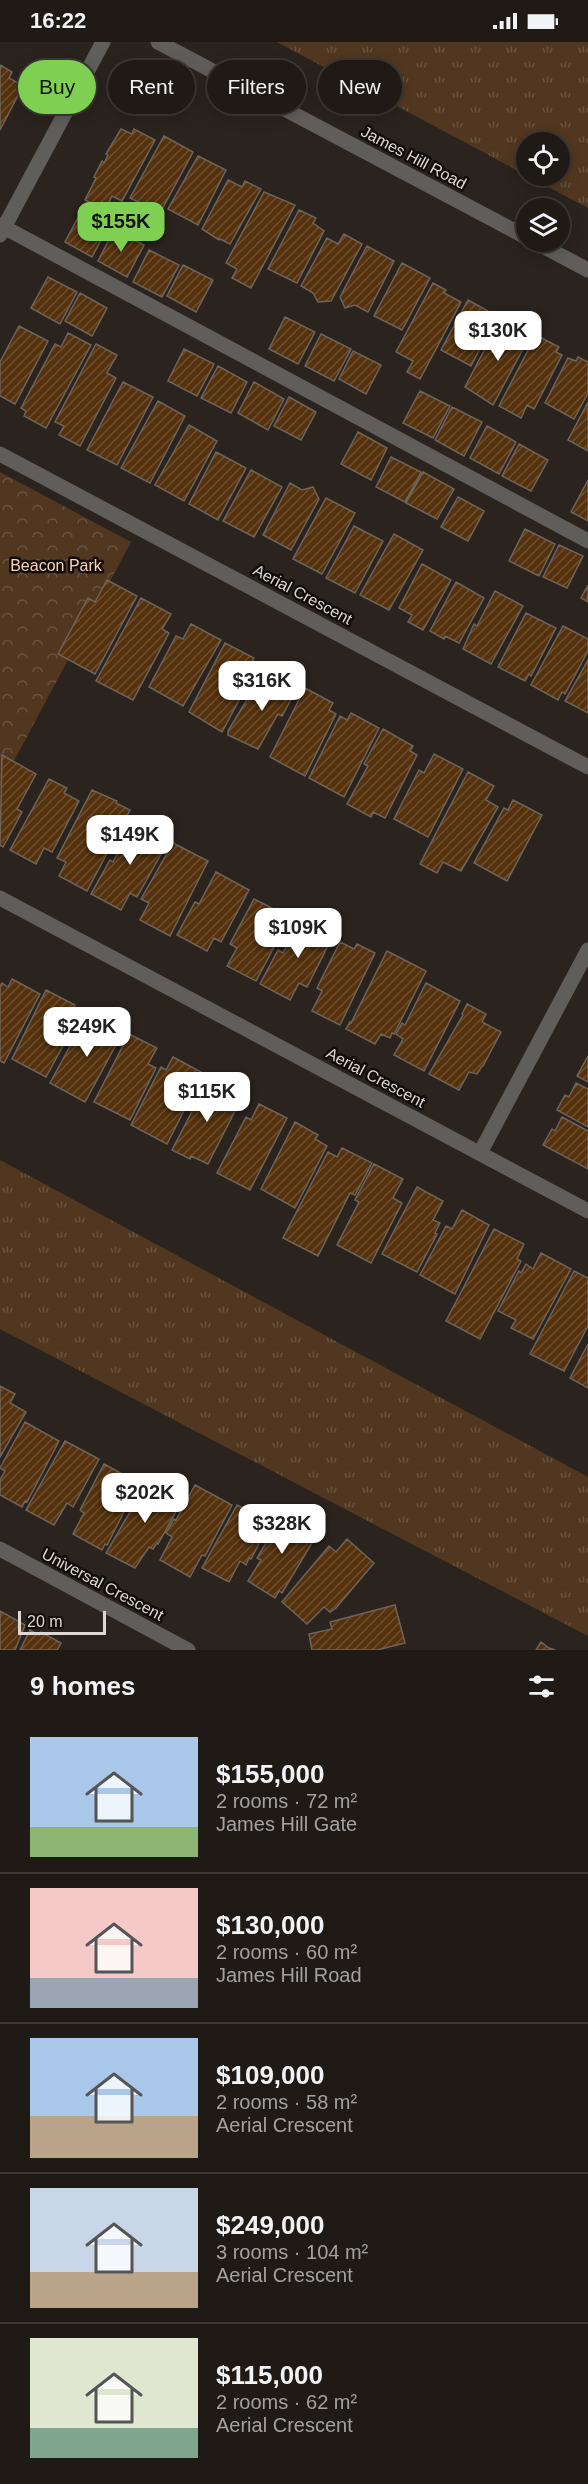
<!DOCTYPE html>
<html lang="en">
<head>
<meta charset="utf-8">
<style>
	:root { --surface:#201a16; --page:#2d2723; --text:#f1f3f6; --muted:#a2a1a1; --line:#3d3835; --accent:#7fd052 }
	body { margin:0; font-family:Helvetica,sans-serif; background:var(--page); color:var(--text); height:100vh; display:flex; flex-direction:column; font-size:22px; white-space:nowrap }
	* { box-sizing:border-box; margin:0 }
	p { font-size:20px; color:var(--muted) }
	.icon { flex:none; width:33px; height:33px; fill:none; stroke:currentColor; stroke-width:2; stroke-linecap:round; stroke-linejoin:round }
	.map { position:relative; height:1608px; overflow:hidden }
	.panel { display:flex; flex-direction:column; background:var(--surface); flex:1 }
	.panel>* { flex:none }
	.hud { position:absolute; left:18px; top:18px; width:552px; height:54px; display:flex; gap:12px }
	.fabs { position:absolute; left:516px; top:90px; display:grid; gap:12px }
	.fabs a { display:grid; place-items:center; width:54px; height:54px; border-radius:50%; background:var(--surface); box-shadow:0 3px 15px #0003,0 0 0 2px var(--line); font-size:30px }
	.scale { position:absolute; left:18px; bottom:15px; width:88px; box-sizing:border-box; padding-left:6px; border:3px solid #ddd8d4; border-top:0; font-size:16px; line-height:21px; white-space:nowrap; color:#ddd8d4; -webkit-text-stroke:4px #110d0b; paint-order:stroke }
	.price { position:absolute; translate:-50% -51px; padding:0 14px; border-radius:12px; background:#fff; color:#222; font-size:20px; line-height:39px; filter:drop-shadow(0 2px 3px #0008) }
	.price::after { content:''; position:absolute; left:50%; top:36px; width:18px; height:14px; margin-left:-9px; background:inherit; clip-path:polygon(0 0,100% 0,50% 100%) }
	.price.current { background:var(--accent); color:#111 }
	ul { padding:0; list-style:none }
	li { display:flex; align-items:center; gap:18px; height:150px; padding:0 30px }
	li+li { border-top:2px solid var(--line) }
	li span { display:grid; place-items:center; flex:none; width:168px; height:120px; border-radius:0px; color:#555 }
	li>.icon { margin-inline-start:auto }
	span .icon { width:72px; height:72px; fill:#fffc; stroke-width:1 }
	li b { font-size:26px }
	h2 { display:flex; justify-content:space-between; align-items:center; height:72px; padding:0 30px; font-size:26px }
	.pill { padding:0 21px; border-radius:27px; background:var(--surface); box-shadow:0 3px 15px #0003,0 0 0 2px var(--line); font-size:21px; line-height:54px }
	.pill.current { background:var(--accent); color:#111 }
	.status { display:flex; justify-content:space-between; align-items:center; height:42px; padding:0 30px; background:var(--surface); direction:ltr }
	.status svg { height:16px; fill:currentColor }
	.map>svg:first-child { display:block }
	.grass { fill:url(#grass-tufts) }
	.park { fill:url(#park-crowns) }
	.building { fill:url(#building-hatch); stroke:#6d645c; stroke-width:1.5 }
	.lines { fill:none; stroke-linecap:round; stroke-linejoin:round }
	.minor { stroke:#605e5a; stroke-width:15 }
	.labels { text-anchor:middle; stroke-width:5; stroke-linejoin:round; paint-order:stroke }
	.street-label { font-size:16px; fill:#ddd8d4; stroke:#110d0b }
	.park-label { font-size:16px; fill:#f9d3b3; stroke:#110d0b }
</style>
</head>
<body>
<div class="status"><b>16:22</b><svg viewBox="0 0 49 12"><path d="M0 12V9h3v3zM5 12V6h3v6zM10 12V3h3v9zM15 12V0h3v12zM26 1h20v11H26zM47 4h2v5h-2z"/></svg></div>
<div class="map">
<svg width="588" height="1608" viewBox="0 0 588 1608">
	<defs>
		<pattern id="grass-tufts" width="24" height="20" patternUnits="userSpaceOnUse" patternTransform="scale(1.5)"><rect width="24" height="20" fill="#51371f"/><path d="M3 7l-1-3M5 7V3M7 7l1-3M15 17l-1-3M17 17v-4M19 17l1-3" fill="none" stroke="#6a533f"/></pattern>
		<pattern id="park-crowns" width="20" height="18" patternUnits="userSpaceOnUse" patternTransform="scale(1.5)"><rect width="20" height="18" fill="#51371f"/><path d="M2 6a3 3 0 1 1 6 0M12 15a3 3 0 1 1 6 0" fill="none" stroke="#6a533f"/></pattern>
		<pattern id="building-hatch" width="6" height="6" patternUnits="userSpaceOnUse" patternTransform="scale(1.5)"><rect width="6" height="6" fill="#55320d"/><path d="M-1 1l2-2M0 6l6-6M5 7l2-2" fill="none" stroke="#6d4f2f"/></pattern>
	</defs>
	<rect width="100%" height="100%" fill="#2b231d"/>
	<!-- grass -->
	<path class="grass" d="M 277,0 L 588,0 L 588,166 L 527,134 L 560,134 L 560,100 L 526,100 L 526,133 Z
		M 0,1118 L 588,1435 L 588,1594 L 0,1287 Z"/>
	<!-- park -->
	<path class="park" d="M 0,430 L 131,500 L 0,745 Z"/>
	<!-- building -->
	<path class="building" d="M 0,23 L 12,30 L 9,36 L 23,44 L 0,88 Z
		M 121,87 L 132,92 L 134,87 L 155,98 L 122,159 L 112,154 L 105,168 L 85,158 L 96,136 L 94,135 L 102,119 L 104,121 L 108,113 L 106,112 Z
		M 164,94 L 193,110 L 160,171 L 130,156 Z
		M 198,114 L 226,128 L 198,183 L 168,167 Z
		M 228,138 L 242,145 L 245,139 L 261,147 L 230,202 L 220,197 L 219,198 L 202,187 Z
		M 264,150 L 295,163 L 251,246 L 232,236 L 237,227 L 226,221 Z
		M 299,168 L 316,176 L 313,181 L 324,189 L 297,241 L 268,227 Z
		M 80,172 L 107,187 L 92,215 L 65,200 Z
		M 114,188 L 144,203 L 127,235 L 98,219 Z
		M 344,192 L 362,202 L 331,259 L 318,260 L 313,251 L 301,244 L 327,196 L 338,202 Z
		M 367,204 L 394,219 L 368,270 L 355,263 L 345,266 L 340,255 Z
		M 149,208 L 179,223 L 162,255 L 133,240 Z
		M 402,221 L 430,236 L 402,288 L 374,274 Z
		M 183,223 L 213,238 L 196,270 L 167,254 Z
		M 48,235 L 77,250 L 60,282 L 31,266 Z
		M 433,241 L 446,248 L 444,251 L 461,260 L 420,337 L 407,330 L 413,319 L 396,310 Z
		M 80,251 L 107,266 L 92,294 L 65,279 Z
		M 468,258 L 497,274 L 471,324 L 441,308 Z
		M 285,275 L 315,290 L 298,322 L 269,307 Z
		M 506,279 L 531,292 L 493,363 L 465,345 L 498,282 L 503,284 Z
		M 19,284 L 48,299 L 15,362 L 0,354 L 0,320 Z
		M 68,291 L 91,303 L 46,386 L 24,374 L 26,369 L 21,366 L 55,302 L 61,305 Z
		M 321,292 L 351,307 L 334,339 L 305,324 Z
		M 536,293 L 559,305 L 556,310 L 562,313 L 534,367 L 527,363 L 521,376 L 499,364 Z
		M 96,302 L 117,313 L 107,331 L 116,336 L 80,404 L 59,393 L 64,384 L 55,380 Z
		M 184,307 L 214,322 L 197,354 L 168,339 Z
		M 353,309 L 381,323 L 366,352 L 339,337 Z
		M 578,315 L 588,320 L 588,351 L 574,377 L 545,361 L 568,316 L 576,319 Z
		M 218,324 L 247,340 L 231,371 L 201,356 Z
		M 123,340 L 153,355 L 117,423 L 87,408 Z
		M 254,340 L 284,357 L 268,388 L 238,371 Z
		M 420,349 L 450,364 L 433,396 L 403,381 Z
		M 289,355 L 316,370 L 301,398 L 274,384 Z
		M 158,359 L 185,374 L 150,441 L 121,426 Z
		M 588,360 L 588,409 L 568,398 Z
		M 452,365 L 482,380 L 464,414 L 435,398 Z
		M 189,383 L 217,399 L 184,459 L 155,443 Z
		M 487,384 L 516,400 L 499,432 L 470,416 Z
		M 358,390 L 387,406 L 371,438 L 341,422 Z
		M 519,402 L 548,418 L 531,449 L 502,434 Z
		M 216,410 L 246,426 L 218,478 L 189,462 Z
		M 391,415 L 421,430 L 405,460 L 376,445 Z
		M 251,428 L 282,445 L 254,495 L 223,479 Z
		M 423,430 L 454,447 L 437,477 L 406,461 Z
		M 588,438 L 588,479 L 571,470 Z
		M 290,441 L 302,448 L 313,445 L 319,457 L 291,508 L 263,493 Z
		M 458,455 L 484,469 L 468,499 L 441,485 Z
		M 326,456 L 355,471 L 322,532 L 293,517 Z
		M 354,484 L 383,499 L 355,551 L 326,536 Z
		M 525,487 L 555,502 L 539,534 L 509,519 Z
		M 394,492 L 423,508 L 389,568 L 360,553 Z
		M 559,503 L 583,514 L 567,546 L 543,535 Z
		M 422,522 L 451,538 L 423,588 L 408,580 L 412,573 L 399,566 Z
		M 107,538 L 137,554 L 95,632 L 58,612 L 88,556 L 95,560 Z
		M 456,540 L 484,556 L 459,601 L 445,594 L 444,597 L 430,589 Z
		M 588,543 L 588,560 L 581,556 Z
		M 495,549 L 523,564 L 491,622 L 463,607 L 474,582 L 477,584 Z
		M 141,556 L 171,572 L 162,587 L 169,591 L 133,658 L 96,639 Z
		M 526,571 L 556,586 L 531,634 L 529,632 L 525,639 L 498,625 Z
		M 191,582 L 221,598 L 183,664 L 149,645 L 176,594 L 183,597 Z
		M 563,584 L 588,597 L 588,609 L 565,652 L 562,650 L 558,658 L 531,643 Z
		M 225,601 L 254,616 L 247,630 L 250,632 L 244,644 L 246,645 L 222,690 L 189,670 Z
		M 588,618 L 588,671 L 565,659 Z
		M 274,631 L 298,645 L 282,674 L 278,672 L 258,707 L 228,693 L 228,689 L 251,651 L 260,656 Z
		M 305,646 L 333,661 L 329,668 L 336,672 L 305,734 L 270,715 Z
		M 351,671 L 379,686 L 344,755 L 309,736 L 340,674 L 347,678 Z
		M 383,687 L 413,704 L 410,709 L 417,713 L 385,776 L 373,770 L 371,775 L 347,762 L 368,724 L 364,722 Z
		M 434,712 L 463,727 L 428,795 L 394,777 L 419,728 L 424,731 Z
		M 2,713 L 36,732 L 17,767 L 22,770 L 3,805 L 0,803 Z
		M 468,730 L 494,744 L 486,758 L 498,765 L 461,829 L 443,820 L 437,831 L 420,822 Z
		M 49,737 L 67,746 L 64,751 L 79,759 L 52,810 L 44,806 L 36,822 L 10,808 Z
		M 92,748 L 117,759 L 116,761 L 130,768 L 87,849 L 59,834 L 66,820 L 57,816 Z
		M 513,758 L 542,773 L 507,839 L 474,821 L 504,766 L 508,768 Z
		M 134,780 L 169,798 L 137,855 L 130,851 L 121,868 L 91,852 L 110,818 L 113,820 Z
		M 173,801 L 208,819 L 170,894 L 140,878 L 149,861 L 141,857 Z
		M 216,830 L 249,848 L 221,900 L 214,896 L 207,909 L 177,893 L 195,860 L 199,862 Z
		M 254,857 L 290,875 L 256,939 L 227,924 L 237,906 L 230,902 Z
		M 302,875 L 334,892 L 307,945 L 299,941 L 290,958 L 260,942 L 278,908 L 283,911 Z
		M 340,900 L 354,907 L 357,902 L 375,911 L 340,983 L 312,969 L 322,949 L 317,946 Z
		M 387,909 L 426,929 L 394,992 L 392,991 L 390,996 L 381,992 L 375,1002 L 346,987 L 350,980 L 351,981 Z
		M 12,937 L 40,952 L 4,1021 L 0,1019 L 0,944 L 2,941 L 8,945 Z
		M 426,941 L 460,959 L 424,1029 L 394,1013 L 403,997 L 396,992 L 402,981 L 405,983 Z
		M 46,948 L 75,963 L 67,977 L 75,982 L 46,1035 L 12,1017 Z
		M 467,962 L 486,972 L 482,980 L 501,990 L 483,1024 L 482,1024 L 477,1032 L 469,1030 L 459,1048 L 429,1032 L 463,973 L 462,972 Z
		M 94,972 L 124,988 L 85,1060 L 50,1041 L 79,988 L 84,990 Z
		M 129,992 L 157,1006 L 148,1022 L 156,1026 L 130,1078 L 94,1060 Z
		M 588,1014 L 588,1040 L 577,1034 Z
		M 173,1015 L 203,1031 L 167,1102 L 131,1083 L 161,1025 L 166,1028 Z
		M 210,1035 L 236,1049 L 228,1065 L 235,1069 L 208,1122 L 191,1114 L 190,1117 L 172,1108 Z
		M 576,1041 L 588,1047 L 588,1085 L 557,1068 L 565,1053 L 569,1055 Z
		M 259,1062 L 287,1076 L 250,1148 L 217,1131 L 246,1075 L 251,1078 Z
		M 562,1075 L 588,1089 L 588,1127 L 543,1103 L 552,1087 L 555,1089 Z
		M 295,1080 L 318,1093 L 315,1097 L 327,1104 L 295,1166 L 261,1147 Z
		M 342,1106 L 372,1121 L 355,1153 L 350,1151 L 318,1214 L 283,1196 L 328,1110 L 337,1115 Z
		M 374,1122 L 403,1137 L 393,1156 L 402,1161 L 371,1221 L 337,1203 L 359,1160 L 355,1158 Z
		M 417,1145 L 443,1159 L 433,1178 L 440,1181 L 435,1191 L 437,1192 L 417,1230 L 382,1212 Z
		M 462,1168 L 489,1183 L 455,1252 L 453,1251 L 420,1233 L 446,1184 L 452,1187 Z
		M 494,1187 L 524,1202 L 517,1217 L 521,1219 L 480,1297 L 446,1279 Z
		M 541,1211 L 571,1227 L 533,1297 L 511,1286 L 516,1278 L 498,1269 L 519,1229 L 521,1231 L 526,1222 L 533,1227 Z
		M 574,1229 L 588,1236 L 588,1284 L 564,1329 L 530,1312 Z
		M 588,1302 L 588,1346 L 570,1336 Z
		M 0,1344 L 15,1352 L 10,1361 L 26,1370 L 0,1415 Z
		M 25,1380 L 59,1399 L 27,1460 L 25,1459 L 22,1465 L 0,1453 L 0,1438 L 5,1429 L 0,1426 Z
		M 65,1399 L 99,1417 L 73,1465 L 67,1461 L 54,1483 L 26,1468 Z
		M 104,1422 L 139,1441 L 107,1503 L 105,1502 L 102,1508 L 73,1492 L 84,1471 L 80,1468 Z
		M 148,1439 L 183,1457 L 158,1502 L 157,1501 L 153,1507 L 149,1505 L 135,1526 L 106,1511 Z
		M 195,1443 L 232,1463 L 205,1514 L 202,1513 L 190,1535 L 160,1518 L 172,1495 L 166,1491 L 174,1477 L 176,1478 Z
		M 237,1463 L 270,1481 L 251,1517 L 249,1516 L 246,1523 L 240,1519 L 229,1540 L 202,1526 Z
		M 284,1471 L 318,1491 L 282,1551 L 279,1549 L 275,1556 L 248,1539 L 261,1518 L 257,1516 Z
		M 347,1497 L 374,1521 L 336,1566 L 330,1570 L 324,1565 L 307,1582 L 282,1560 L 329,1504 L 336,1510 Z
		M 395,1563 L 405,1601 L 377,1608 L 312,1608 L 309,1592 L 332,1587 L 330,1580 Z
		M 0,1569 L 25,1583 L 15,1608 L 0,1608 Z
		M 30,1588 L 39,1593 L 41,1590 L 61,1601 L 57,1608 L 20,1608 Z
		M 541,1600 L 549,1606 L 555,1608 L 536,1608 Z"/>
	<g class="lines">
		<!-- minor -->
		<path class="minor" d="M 158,0 L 526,195
			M 0,183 L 588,499
			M 0,193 L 103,0
			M 535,200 L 588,228
			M 0,412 L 588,725
			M 0,856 L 588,1169
			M 480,1111 L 588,908
			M 0,1507 L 188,1608"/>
	</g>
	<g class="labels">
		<!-- street labels -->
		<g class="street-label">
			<text transform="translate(414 115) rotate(28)" y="6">James Hill Road</text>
			<text transform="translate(303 552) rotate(28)" y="6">Aerial Crescent</text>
			<text transform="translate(376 1035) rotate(28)" y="6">Aerial Crescent</text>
			<text transform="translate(103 1542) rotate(28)" y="6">Universal Crescent</text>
		</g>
		<!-- park labels -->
		<g class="park-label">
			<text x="56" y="529">Beacon Park</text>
		</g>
	</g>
</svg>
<div class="fabs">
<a><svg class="icon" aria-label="locate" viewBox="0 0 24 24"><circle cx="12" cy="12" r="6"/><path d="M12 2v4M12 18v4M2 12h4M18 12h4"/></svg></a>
<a><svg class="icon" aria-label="layers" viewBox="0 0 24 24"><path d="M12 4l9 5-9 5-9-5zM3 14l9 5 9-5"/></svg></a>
</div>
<div class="scale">20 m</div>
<b class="price current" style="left:121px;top:211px">$155K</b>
<b class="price" style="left:498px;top:320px">$130K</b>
<b class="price" style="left:262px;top:670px">$316K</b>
<b class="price" style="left:130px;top:824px">$149K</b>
<b class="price" style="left:298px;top:917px">$109K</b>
<b class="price" style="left:87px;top:1016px">$249K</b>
<b class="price" style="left:207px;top:1081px">$115K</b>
<b class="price" style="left:145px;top:1482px">$202K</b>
<b class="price" style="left:282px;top:1513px">$328K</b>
<div class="hud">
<a class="pill current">Buy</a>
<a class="pill">Rent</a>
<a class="pill">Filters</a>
<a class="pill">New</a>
</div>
</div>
<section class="panel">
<h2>9 homes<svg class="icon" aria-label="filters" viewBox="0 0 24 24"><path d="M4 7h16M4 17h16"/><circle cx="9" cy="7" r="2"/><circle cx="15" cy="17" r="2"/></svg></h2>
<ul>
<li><span style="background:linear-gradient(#a9c7e8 75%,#8fb573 0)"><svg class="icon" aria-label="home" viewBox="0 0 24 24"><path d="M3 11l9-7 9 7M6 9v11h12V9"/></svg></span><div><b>$155,000</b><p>2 rooms · 72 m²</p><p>James Hill Gate</p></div></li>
<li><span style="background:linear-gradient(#f6c9c9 75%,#9aa5b1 0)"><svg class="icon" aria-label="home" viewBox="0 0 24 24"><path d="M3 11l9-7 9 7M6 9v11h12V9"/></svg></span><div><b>$130,000</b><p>2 rooms · 60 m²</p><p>James Hill Road</p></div></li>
<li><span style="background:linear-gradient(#a9c7e8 65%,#b9a48a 0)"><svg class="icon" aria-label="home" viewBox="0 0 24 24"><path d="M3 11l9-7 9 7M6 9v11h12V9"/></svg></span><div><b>$109,000</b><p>2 rooms · 58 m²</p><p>Aerial Crescent</p></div></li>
<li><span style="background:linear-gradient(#c9d6e8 70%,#b9a48a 0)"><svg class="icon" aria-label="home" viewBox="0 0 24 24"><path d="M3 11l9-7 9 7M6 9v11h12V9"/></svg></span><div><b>$249,000</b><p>3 rooms · 104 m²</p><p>Aerial Crescent</p></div></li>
<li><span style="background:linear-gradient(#dfe7d0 75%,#7fa58c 0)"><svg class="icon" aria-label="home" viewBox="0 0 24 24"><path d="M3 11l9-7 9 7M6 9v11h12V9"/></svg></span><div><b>$115,000</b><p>2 rooms · 62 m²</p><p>Aerial Crescent</p></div></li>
</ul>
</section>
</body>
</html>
